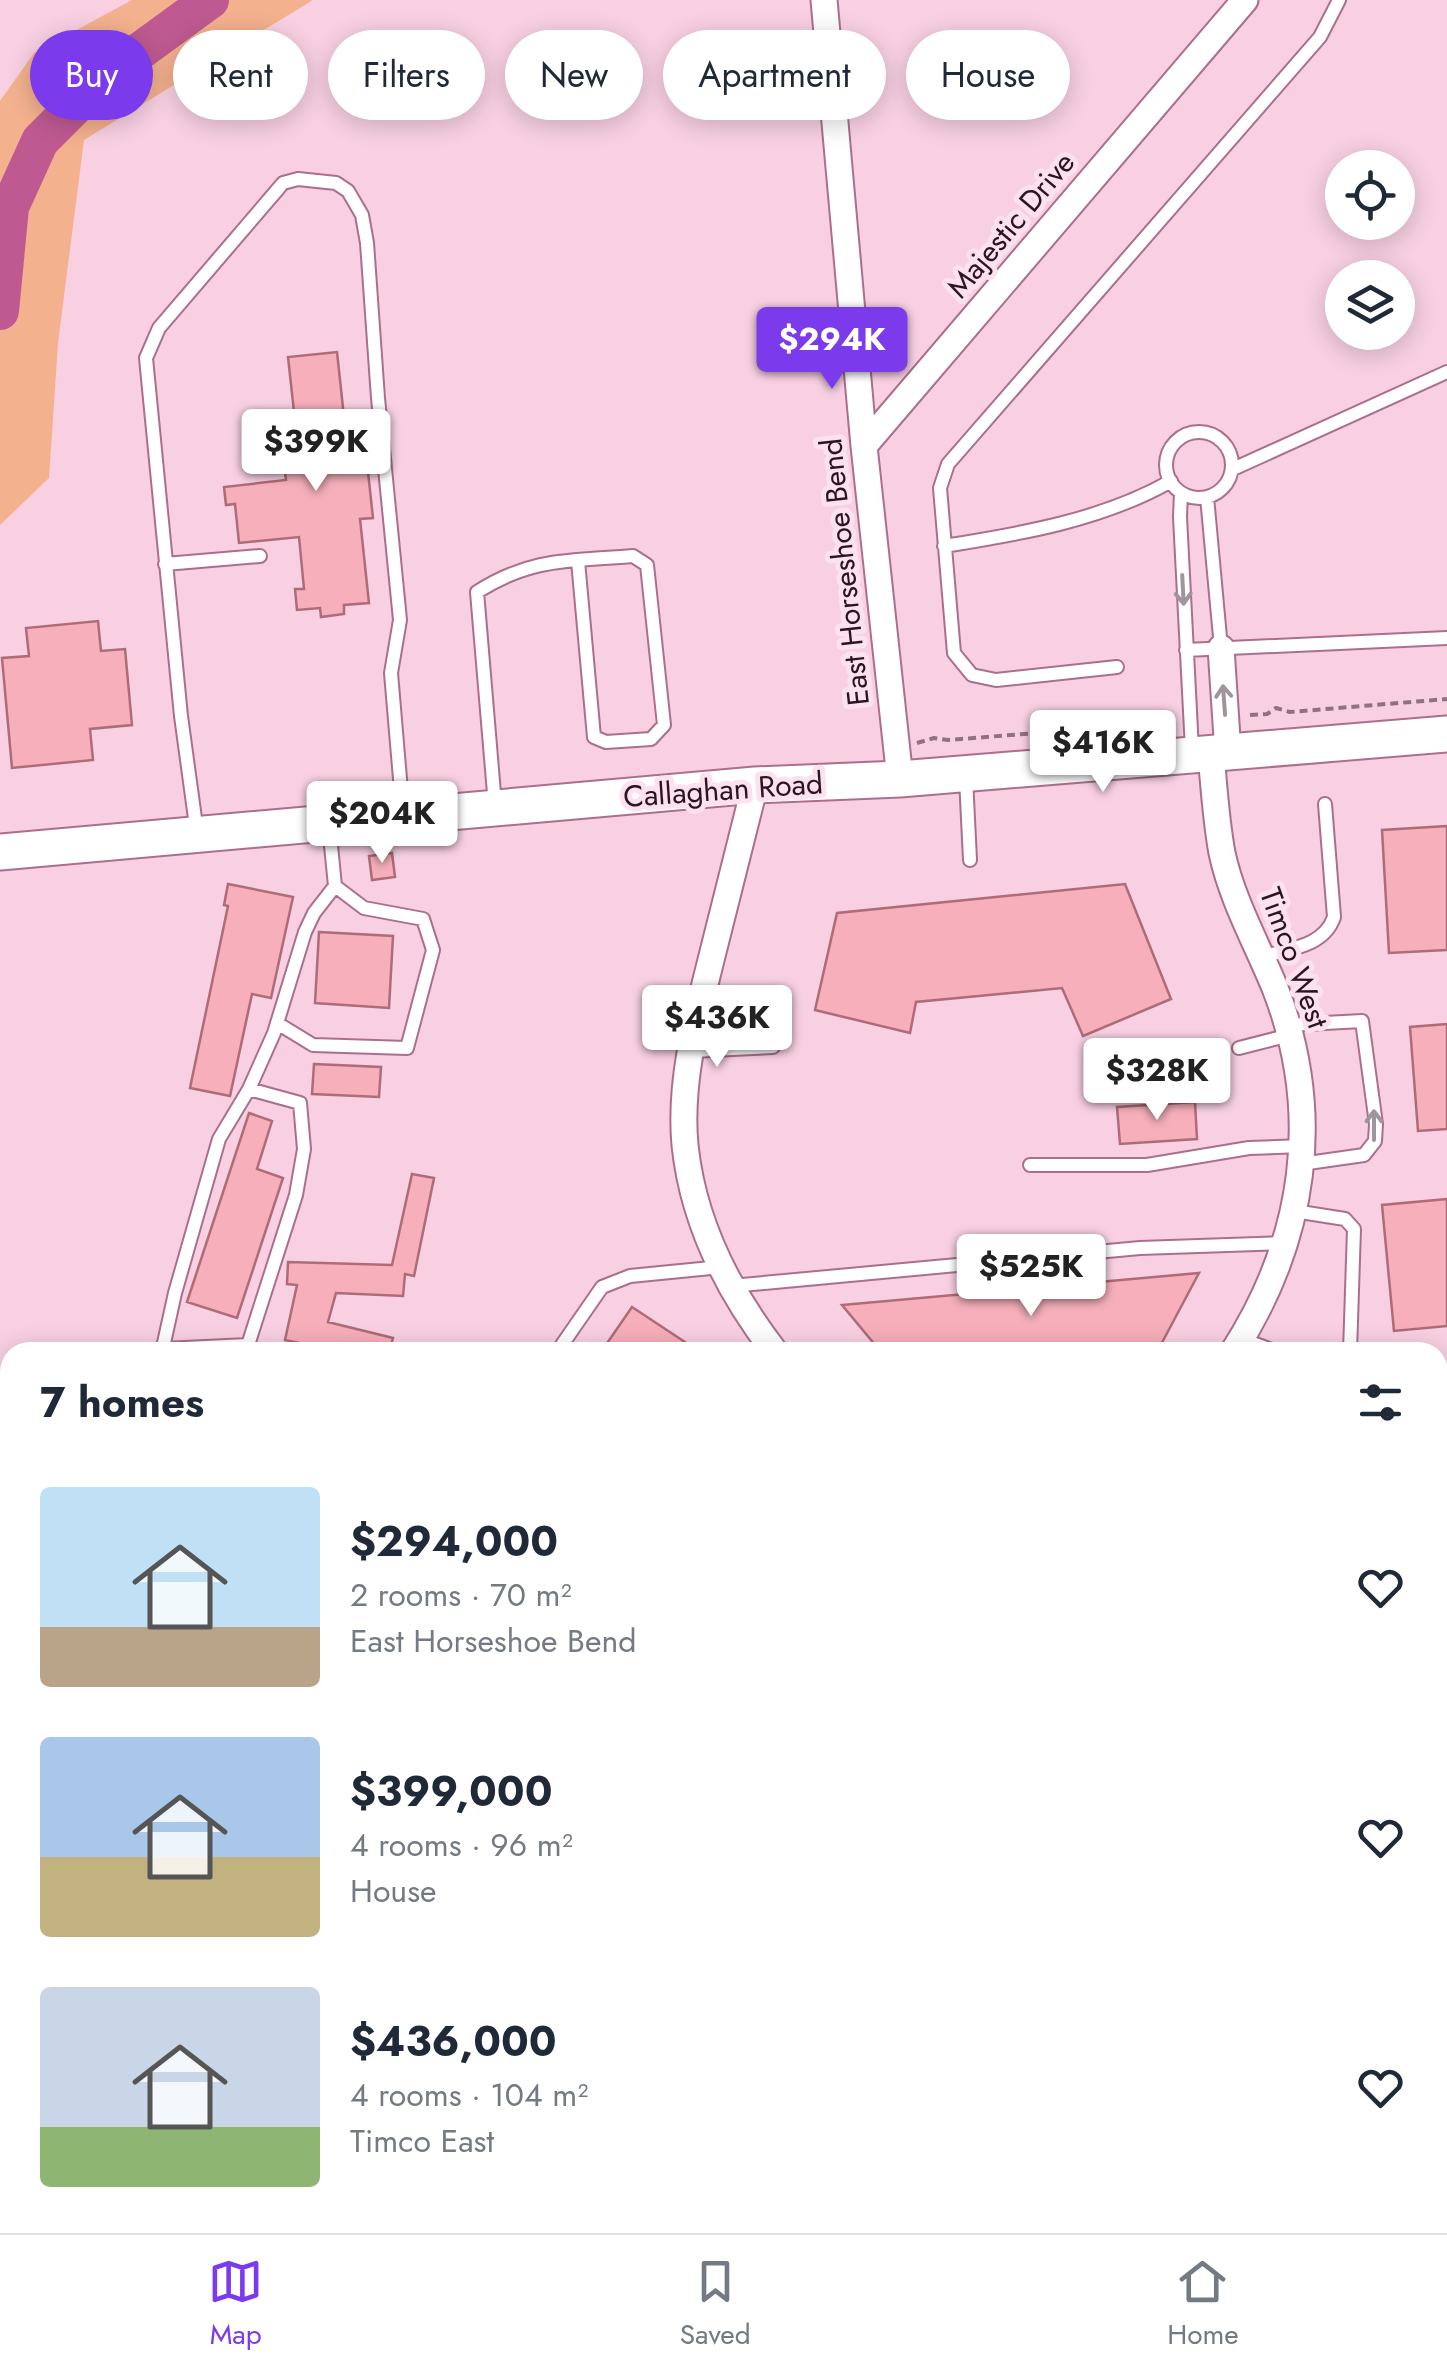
<!DOCTYPE html>
<html lang="en">
<head>
<meta charset="utf-8">
<style>
	:root { --surface:#fff; --page:#f2f2f3; --text:#1f2937; --muted:#747a83; --line:#e0e1e3; --accent:#7c3aed }
	body { margin:0; font-family:Jost,sans-serif; background:var(--page); color:var(--text); height:100vh; display:flex; flex-direction:column; font-size:38px; white-space:nowrap }
	* { box-sizing:border-box; margin:0 }
	p { font-size:32px; color:var(--muted) }
	.icon { flex:none; width:55px; height:55px; fill:none; stroke:currentColor; stroke-width:2; stroke-linecap:round; stroke-linejoin:round }
	.map { position:relative; flex:1; overflow:hidden }
	.drawer { position:absolute; left:0px; top:1342px; width:1448px; height:892px; display:flex; flex-direction:column; background:var(--surface); border-radius:30px 30px 0 0; box-shadow:0 5px 25px #0003 }
	.drawer>* { flex:none }
	.banner { position:absolute; left:30px; top:30px; width:1388px; height:90px; display:flex; gap:20px }
	.tools { position:absolute; left:1325px; top:150px; display:grid; gap:20px }
	.tools a { display:grid; place-items:center; width:90px; height:90px; border-radius:50%; background:var(--surface); box-shadow:0 5px 25px #0003; font-size:50px }
	.price { position:absolute; translate:-50% -85px; padding:0 22px; border-radius:10px; background:#fff; color:#222; font-size:32px; line-height:65px; filter:drop-shadow(0 2px 5px #0008) }
	.price::after { content:''; position:absolute; left:50%; top:60px; width:30px; height:22px; margin-left:-15px; background:inherit; clip-path:polygon(0 0,100% 0,50% 100%) }
	.price.on { background:var(--accent); color:#fff }
	ul { padding:0; list-style:none }
	li { display:flex; align-items:center; gap:30px; height:250px; padding:0 40px }
	li span { display:grid; place-items:center; flex:none; width:280px; height:200px; border-radius:10px; color:#555 }
	li>.icon { margin-inline-start:auto }
	span .icon { width:120px; height:120px; fill:#fffc; stroke-width:1 }
	li b { font-size:42px }
	h2 { display:flex; justify-content:space-between; align-items:center; height:120px; padding:0 40px; font-size:42px }
	.tag { padding:0 35px; border-radius:45px; background:var(--surface); box-shadow:0 5px 25px #0003; font-size:35px; line-height:90px }
	.tag.on { background:var(--accent); color:#fff }
	.dock { display:flex; justify-content:space-around; align-items:center; height:140px; border-top:2px solid var(--line); background:var(--surface); font-size:28px; color:var(--muted) }
	.dock a { display:grid; justify-items:center; gap:5px }
	.dock .on { color:var(--accent) }
	.map>svg:first-child { display:block }
	.built { fill:#fdc2de }
	.green { fill:#f4b18e }
	.forest { fill:#e9844c }
	.lines { fill:none; stroke-linecap:round; stroke-linejoin:round }
	.river { stroke:#be5a91; stroke-width:38 }
	.building { fill:#f6afbb; stroke:#ad6c77; stroke-width:2.5 }
	.lane-casing { stroke:#ab6f8d; stroke-width:16 }
	.street-casing { stroke:#ab6f8d; stroke-width:29 }
	.secondary-casing { stroke:#ab6f8d; stroke-width:39 }
	.primary-casing { stroke:#ab6f8d; stroke-width:41 }
	.path { stroke:#917181; stroke-width:4; stroke-dasharray:8 5; stroke-linecap:butt }
	.lane { stroke:#fff; stroke-width:12 }
	.street { stroke:#fff; stroke-width:25 }
	.secondary { stroke:#fff; stroke-width:35 }
	.primary { stroke:#fff; stroke-width:38 }
	.oneway { stroke:#a0959b }
	.labels { text-anchor:middle; stroke-width:10; stroke-linejoin:round; paint-order:stroke }
	.street-label { font-size:30px; fill:#2c1421; stroke:#fce1ee }
</style>
</head>
<body>
<div class="map">
<svg width="1447" height="2233" viewBox="0 0 1447 2233">
	<rect width="100%" height="100%" fill="#f8d0e2"/>
	<!-- built -->
	<path class="built" d="M 330,2225 L 673,2225 L 684,2233 L 327,2233 Z"/>
	<!-- green -->
	<path class="green" d="M 132,0 L 313,0 L 84,140 L 58,343 L 49,478 L 0,525 L 0,101 L 34,53 Z"/>
	<!-- forest -->
	<path class="forest" d="M 1447,1488 L 1447,1693 L 1438,1699 L 1438,1493 Z
		M 1438,2129 L 1447,2166 L 1447,2233 L 1354,2233 L 1350,2225 L 1438,2225 Z"/>
	<g class="lines">
		<!-- river -->
		<path class="river" d="M 0,311 L 10,207 L 40,141 L 103,78 L 210,0
			M 1438,1606 L 1447,1599
			M 1432,2225 L 1433,2233"/>
	</g>
	<!-- building -->
	<path class="building" d="M 337,352 L 347,445 L 365,444 L 373,518 L 360,519 L 369,603 L 344,605 L 344,614 L 321,617 L 320,608 L 297,610 L 295,589 L 304,589 L 299,537 L 239,543 L 235,504 L 226,505 L 224,487 L 286,480 L 283,458 L 299,457 L 288,357 Z
		M 98,621 L 101,651 L 125,649 L 132,725 L 90,729 L 93,760 L 12,768 L 2,658 L 29,656 L 26,628 Z
		M 1447,826 L 1447,950 L 1389,953 L 1382,830 Z
		M 392,853 L 395,877 L 372,880 L 369,856 Z
		M 228,884 L 293,897 L 271,998 L 252,994 L 230,1096 L 190,1088 L 228,906 L 224,905 Z
		M 1125,884 L 1171,999 L 1083,1036 L 1062,988 L 916,1002 L 910,1033 L 815,1010 L 837,913 Z
		M 319,932 L 393,936 L 389,1008 L 315,1003 Z
		M 1447,1024 L 1447,1129 L 1418,1131 L 1410,1027 Z
		M 314,1064 L 381,1067 L 379,1097 L 312,1094 Z
		M 1195,1102 L 1197,1139 L 1120,1144 L 1117,1107 Z
		M 249,1113 L 272,1121 L 257,1169 L 283,1178 L 237,1318 L 187,1302 Z
		M 412,1174 L 434,1178 L 414,1276 L 405,1274 L 403,1296 L 336,1293 L 328,1322 L 393,1338 L 389,1352 L 326,1352 L 327,1349 L 285,1340 L 297,1285 L 287,1284 L 288,1262 L 392,1265 Z
		M 1447,1199 L 1447,1326 L 1394,1331 L 1382,1205 Z
		M 1199,1273 L 1157,1352 L 881,1352 L 842,1305 Z
		M 632,1307 L 700,1352 L 601,1352 Z"/>
	<g class="lines">
		<!-- lane casing -->
		<g class="lane-casing">
			<path id="lane" d="M1166 465a33 33 0 1 1 66 0a33 33 0 1 1-66 0Z
				M 1233,469 L 1447,372
				M 1181,493 L 1180,517 L 1192,750
				M 1207,497 L 1221,648
				M 944,546 C 1020,534 1103,520 1171,481
				M 165,564 L 260,556
				M 1186,650 L 1447,638
				M 1117,667 L 996,680 L 972,675 L 954,653 L 940,488 L 948,464 L 1320,37 L 1339,0
				M 966,778 L 970,860
				M 495,805 L 477,592 C 532,557 571,561 633,556 L 647,565 L 664,725 L 651,739 L 606,742 L 594,737 L 578,561
				M 197,833 L 181,716 L 146,358 L 159,328 L 278,189 L 283,183 L 298,179 L 336,183 L 348,191 L 362,215 L 367,243 L 378,398 L 400,620 L 391,673 L 403,814
				M 1261,957 C 1288,949 1324,947 1334,917 L 1325,804
				M 277,1023 L 313,1045 L 407,1048 L 433,950 L 423,919 L 364,908 L 335,886
				M 1288,1025 L 1362,1021 L 1376,1124 L 1375,1141 L 1364,1155 L 1301,1164
				M 1239,1048 L 1290,1035
				M 691,1051 L 773,1047
				M 1030,1165 L 1147,1165 L 1249,1148 L 1303,1146
				M 1294,1211 L 1345,1219 L 1354,1229 L 1350,1352
				M 731,1286 L 1140,1248 L 1284,1243
				M 1242,1339 L 1277,1352
				M 163,1349 L 248,1345 L 296,1195 L 304,1149 L 300,1103 L 249,1089
				M 162,1352 L 175,1293 L 219,1139 L 249,1089 L 274,1033 L 305,932 L 314,913 L 335,886 L 329,825
				M 557,1352 L 602,1287 L 630,1276 L 721,1267
				M 0,2056 L 10,2045
				M 1279,2225 L 1282,2233
				M 157,2233 L 160,2225
				M 321,2233 L 323,2225
				M 524,2233 L 527,2225
				M 581,2233 L 584,2225
				M 1227,2233 L 1232,2225"/>
		</g>
		<!-- street casing -->
		<g class="street-casing">
			<path id="street" d="M 824,0 L 864,446 L 900,779
				M 864,446 L 1245,0
				M 1221,648 L 1228,753
				M 1211,754 C 1214,787 1216,821 1222,853 C 1232,900 1257,944 1275,988 C 1324,1114 1305,1240 1233,1352
				M 755,785 C 741,842 726,899 712,956 C 697,1016 679,1082 685,1145 C 693,1223 728,1291 775,1352
				M 833,2233 L 839,2225"/>
		</g>
		<!-- secondary casing -->
		<g class="secondary-casing">
			<path id="secondary" d="M 0,852 L 755,785 L 900,779 L 1447,734"/>
		</g>
		<!-- primary casing -->
		<g class="primary-casing">
			<path id="primary" d="M 0,1708 L 10,1715
				M 761,2225 L 773,2233"/>
		</g>
		<!-- path -->
		<path class="path" d="M 1250,715 L 1267,714 L 1276,708 L 1290,712 L 1447,699
			M 917,743 L 934,738 L 948,740 L 1176,722"/>
		<!-- lane -->
		<use href="#lane" class="lane"/>
		<!-- street -->
		<use href="#street" class="street"/>
		<!-- secondary -->
		<use href="#secondary" class="secondary"/>
		<!-- primary -->
		<use href="#primary" class="primary"/>
	</g>
	<!-- one-way arrows -->
	<defs><path id="oneway-shaft" d="M-6 0H5M1.5-3L5.5 0L1.5 3" fill="none" stroke-width="1.6" stroke-linecap="round" stroke-linejoin="round" transform="scale(2.5)"/></defs>
	<g class="oneway">
		<use href="#oneway-shaft" transform="translate(1183 590) rotate(87)"/>
		<use href="#oneway-shaft" transform="translate(1224 700) rotate(-94)"/>
		<use href="#oneway-shaft" transform="translate(1374 1125) rotate(-90)"/>
	</g>
	<g class="labels">
		<!-- street labels -->
		<g class="street-label">
			<text transform="translate(1011 225) rotate(-50)" y="10">Majestic Drive</text>
			<text transform="translate(845 572) rotate(-96)" y="10">East Horseshoe Bend</text>
			<text transform="translate(723 790) rotate(-4)" y="10">Callaghan Road</text>
			<text transform="translate(1294 958) rotate(70)" y="10">Timco West</text>
		</g>
	</g>
</svg>
<div class="tools">
<a><svg class="icon" aria-label="locate" viewBox="0 0 24 24"><circle cx="12" cy="12" r="6"/><path d="M12 2v4M12 18v4M2 12h4M18 12h4"/></svg></a>
<a><svg class="icon" aria-label="layers" viewBox="0 0 24 24"><path d="M12 4l9 5-9 5-9-5zM3 14l9 5 9-5"/></svg></a>
</div>
<b class="price on" style="left:832px;top:392px">$294K</b>
<b class="price" style="left:316px;top:494px">$399K</b>
<b class="price" style="left:1103px;top:795px">$416K</b>
<b class="price" style="left:382px;top:866px">$204K</b>
<b class="price" style="left:717px;top:1070px">$436K</b>
<b class="price" style="left:1157px;top:1123px">$328K</b>
<b class="price" style="left:1031px;top:1319px">$525K</b>
<div class="banner">
<a class="tag on">Buy</a>
<a class="tag">Rent</a>
<a class="tag">Filters</a>
<a class="tag">New</a>
<a class="tag">Apartment</a>
<a class="tag">House</a>
</div>
<section class="drawer">
<h2>7 homes<svg class="icon" aria-label="filters" viewBox="0 0 24 24"><path d="M4 7h16M4 17h16"/><circle cx="9" cy="7" r="2"/><circle cx="15" cy="17" r="2"/></svg></h2>
<ul>
<li><span style="background:linear-gradient(#bfe0f5 70%,#b9a48a 0)"><svg class="icon" aria-label="home" viewBox="0 0 24 24"><path d="M3 11l9-7 9 7M6 9v11h12V9"/></svg></span><div><b>$294,000</b><p>2 rooms · 70 m²</p><p>East Horseshoe Bend</p></div><svg class="icon" aria-label="heart" viewBox="0 0 24 24"><path d="M12 20l-8-8c-3-5 5-10 8-4 3-6 11-1 8 4z"/></svg></li>
<li><span style="background:linear-gradient(#a9c7e8 60%,#c2b280 0)"><svg class="icon" aria-label="home" viewBox="0 0 24 24"><path d="M3 11l9-7 9 7M6 9v11h12V9"/></svg></span><div><b>$399,000</b><p>4 rooms · 96 m²</p><p>House</p></div><svg class="icon" aria-label="heart" viewBox="0 0 24 24"><path d="M12 20l-8-8c-3-5 5-10 8-4 3-6 11-1 8 4z"/></svg></li>
<li><span style="background:linear-gradient(#c9d6e8 70%,#8fb573 0)"><svg class="icon" aria-label="home" viewBox="0 0 24 24"><path d="M3 11l9-7 9 7M6 9v11h12V9"/></svg></span><div><b>$436,000</b><p>4 rooms · 104 m²</p><p>Timco East</p></div><svg class="icon" aria-label="heart" viewBox="0 0 24 24"><path d="M12 20l-8-8c-3-5 5-10 8-4 3-6 11-1 8 4z"/></svg></li>
</ul>
</section>
</div>
<nav class="dock">
<a class="on"><svg class="icon" aria-label="map" viewBox="0 0 24 24"><path d="M3 6l6-2 6 2 6-2v14l-6 2-6-2-6 2zM9 4v14M15 6v14"/></svg>Map</a>
<a><svg class="icon" aria-label="saved" viewBox="0 0 24 24"><path d="M7 4h10v16l-5-4-5 4z"/></svg>Saved</a>
<a><svg class="icon" aria-label="home" viewBox="0 0 24 24"><path d="M3 11l9-7 9 7M6 9v11h12V9"/></svg>Home</a>
</nav>
</body>
</html>
